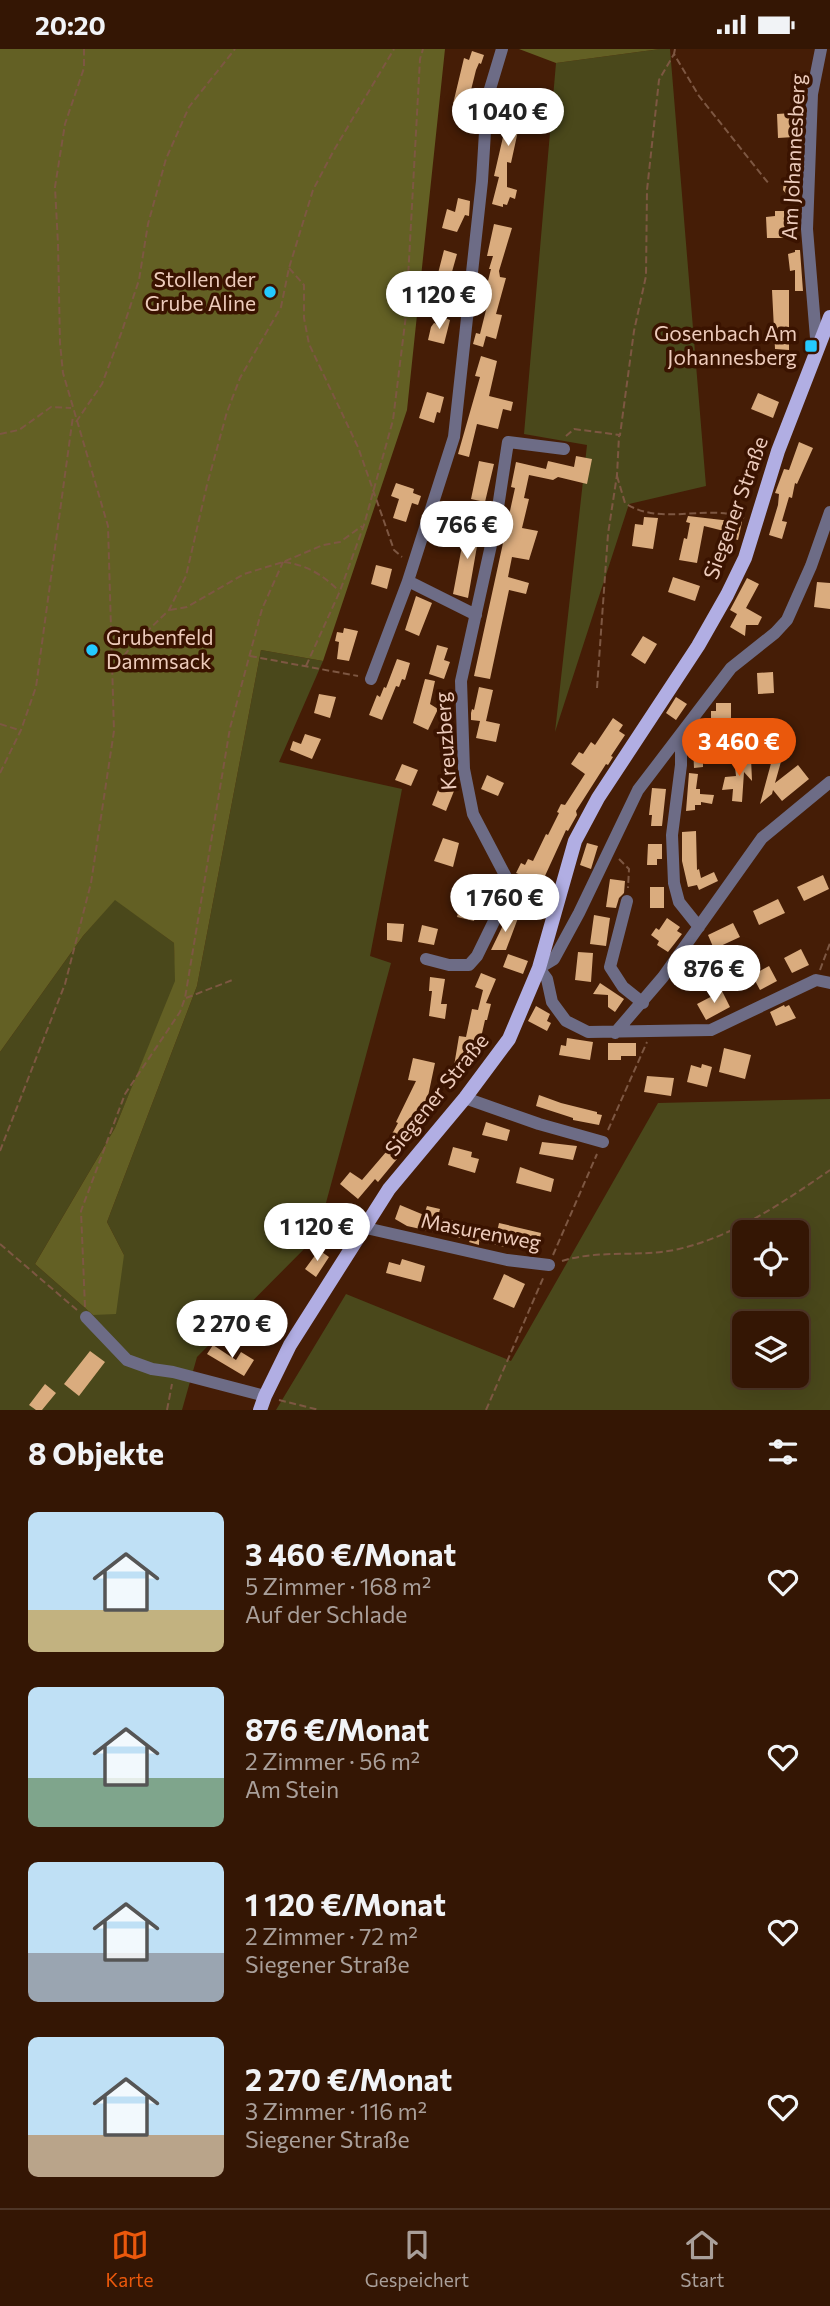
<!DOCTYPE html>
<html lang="de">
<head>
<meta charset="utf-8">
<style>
	:root { --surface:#341604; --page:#3c1f0e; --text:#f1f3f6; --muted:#a99f9a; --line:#4e3526; --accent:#ea580c }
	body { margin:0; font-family:Commissioner,sans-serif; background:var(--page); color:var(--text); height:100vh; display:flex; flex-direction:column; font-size:26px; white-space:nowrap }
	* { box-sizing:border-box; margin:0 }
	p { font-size:23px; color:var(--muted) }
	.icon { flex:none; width:38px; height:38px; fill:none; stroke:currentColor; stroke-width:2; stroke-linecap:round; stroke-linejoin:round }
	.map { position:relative; height:1361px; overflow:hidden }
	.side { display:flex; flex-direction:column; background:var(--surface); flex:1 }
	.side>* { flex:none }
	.tools { position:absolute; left:732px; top:1171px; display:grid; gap:14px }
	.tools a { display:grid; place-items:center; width:77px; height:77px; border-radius:10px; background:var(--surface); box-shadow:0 7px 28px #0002,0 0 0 2px var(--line); font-size:35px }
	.price { position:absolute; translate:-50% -60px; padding:0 16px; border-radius:24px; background:#fff; color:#222; font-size:23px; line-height:46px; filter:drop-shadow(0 2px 4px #0008) }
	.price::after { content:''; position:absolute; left:50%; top:42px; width:21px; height:16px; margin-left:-10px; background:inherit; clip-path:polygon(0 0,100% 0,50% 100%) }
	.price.current { background:var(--accent); color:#fff }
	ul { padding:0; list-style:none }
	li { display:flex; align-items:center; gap:21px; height:175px; padding:0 28px }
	li span { display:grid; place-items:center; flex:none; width:196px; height:140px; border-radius:10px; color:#555 }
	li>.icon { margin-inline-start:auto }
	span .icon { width:84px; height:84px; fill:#fffc; stroke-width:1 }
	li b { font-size:30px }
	h2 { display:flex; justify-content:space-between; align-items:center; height:84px; padding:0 28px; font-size:30px }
	.status { display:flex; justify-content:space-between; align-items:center; height:49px; padding:0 35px; background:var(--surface); direction:ltr }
	.status svg { height:19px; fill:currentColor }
	.tab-bar { display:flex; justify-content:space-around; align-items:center; height:98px; border-top:2px solid var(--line); background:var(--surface); font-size:19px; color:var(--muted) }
	.tab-bar a { display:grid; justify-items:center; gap:4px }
	.tab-bar .current { color:var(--accent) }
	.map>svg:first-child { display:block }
	.green { fill:#4a481b; fill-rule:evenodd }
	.forest { fill:#636024 }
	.building { fill:#daac7e }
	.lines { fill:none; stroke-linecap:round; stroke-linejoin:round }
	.path { stroke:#7d5742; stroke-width:2; stroke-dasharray:7 3.5; stroke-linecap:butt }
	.minor { stroke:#6d6c86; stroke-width:12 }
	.major { stroke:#b1aee3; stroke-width:14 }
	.poi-dot { fill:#24c9fe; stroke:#3a1300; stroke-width:2.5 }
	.labels { text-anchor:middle; stroke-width:7; stroke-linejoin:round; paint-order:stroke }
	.street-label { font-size:21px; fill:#edcbbb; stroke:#3a1300 }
	.poi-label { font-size:21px; fill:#edcbbb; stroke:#3a1300; text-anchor:end }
</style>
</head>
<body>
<div class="status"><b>20:20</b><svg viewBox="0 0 49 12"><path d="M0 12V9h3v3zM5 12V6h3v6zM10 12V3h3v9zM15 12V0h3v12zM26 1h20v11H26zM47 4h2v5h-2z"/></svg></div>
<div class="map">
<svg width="830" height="1361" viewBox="0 0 830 1361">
	<rect width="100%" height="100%" fill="#451d06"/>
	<!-- green -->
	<path class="green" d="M 660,0 L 670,0 L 706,437 L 629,455 L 555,683 L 587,396 L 524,385 L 556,14 Z
		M 261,601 L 323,612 L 279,713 L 402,740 L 370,907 L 391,914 L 317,1187 L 197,1308 L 182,1361 L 0,1361 L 0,1003 L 83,887 L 115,850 L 174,894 L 176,932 L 115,1079 L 35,1215 L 93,1266 L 124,1206 L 107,1173 L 197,937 Z
		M 830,1050 L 830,1361 L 276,1361 L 346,1245 L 511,1312 L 658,1054 ZM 796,1183 L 796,1236 L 744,1236 L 744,1183 ZM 796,1274 L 796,1326 L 744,1326 L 744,1274 Z"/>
	<!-- forest -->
	<path class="forest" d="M 0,0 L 445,0 L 407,361 L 323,612 L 261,601 L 197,937 L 107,1173 L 124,1206 L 116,1265 L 93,1266 L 35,1215 L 115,1079 L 175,932 L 174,894 L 115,851 L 83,887 L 0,1003 Z
		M 519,0 L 660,0 L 556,14 Z"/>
	<!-- building -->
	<path class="building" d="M 472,2 L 484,6 L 481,15 L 479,14 L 476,21 L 471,41 L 475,43 L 467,68 L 454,65 L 456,56 L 453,55 L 464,9 L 469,11 Z
		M 509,42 L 526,45 L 511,114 L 507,113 L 507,138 L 517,141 L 515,150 L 510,148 L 507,156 L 503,155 L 503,158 L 492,155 L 499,128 L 494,127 L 509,62 L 506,62 Z
		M 792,64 L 794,88 L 778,89 L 777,65 Z
		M 791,124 L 800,125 L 799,148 L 789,148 L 783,141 L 784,132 L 790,132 Z
		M 458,149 L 470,152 L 469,167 L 465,166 L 457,183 L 442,179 L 447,160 L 455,163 Z
		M 775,162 L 784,162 L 785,189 L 767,189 L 766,168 L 775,167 Z
		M 494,175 L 512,179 L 499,222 L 500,228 L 506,229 L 496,265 L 502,266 L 496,290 L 486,287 L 483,298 L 473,295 L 476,284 L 480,285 L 489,249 L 484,248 L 491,220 L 489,220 L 493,207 L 487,207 Z
		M 444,201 L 457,205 L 448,237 L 456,239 L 448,258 L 435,255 L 438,241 L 434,240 Z
		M 795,201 L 800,201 L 803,242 L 795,242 L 795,221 L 790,222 L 788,205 L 795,203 Z
		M 772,241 L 789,241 L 789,301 L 775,300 Z
		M 440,267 L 450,271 L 444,295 L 428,291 L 431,278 L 434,274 L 437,275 Z
		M 481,307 L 497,312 L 489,347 L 513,353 L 511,362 L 503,360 L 498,380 L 477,375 L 469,408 L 458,405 L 480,328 L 475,327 Z
		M 427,343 L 444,348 L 440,364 L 437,363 L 434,374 L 419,369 Z
		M 758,344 L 779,353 L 773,369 L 751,360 Z
		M 799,393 L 813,399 L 797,435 L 795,434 L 792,449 L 789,448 L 782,472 L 787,473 L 782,490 L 769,486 L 778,456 L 779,445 L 775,444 L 784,420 L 789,421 Z
		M 576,407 L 592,410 L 587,435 L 558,428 L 553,431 L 529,426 L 524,449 L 529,450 L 522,479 L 538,482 L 529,511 L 512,508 L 508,528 L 529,534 L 526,545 L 509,541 L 490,630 L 474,627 L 515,439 L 511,438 L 516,413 L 546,420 L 548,412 L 574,418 Z
		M 479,412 L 494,415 L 485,453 L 471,450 Z
		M 396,434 L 414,440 L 413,444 L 421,447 L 418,456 L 412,454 L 406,473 L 393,469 L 399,450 L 391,447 Z
		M 688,467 L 731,472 L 732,469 L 742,473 L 738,491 L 727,488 L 728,483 L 704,477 L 697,514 L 679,511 L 684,489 L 687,490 L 690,474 L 697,476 L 686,473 Z
		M 644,468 L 658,469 L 653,500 L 632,497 L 635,475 L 643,476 Z
		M 471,472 L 481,474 L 468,549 L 453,545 L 465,481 L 469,482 Z
		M 376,516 L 392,520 L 387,540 L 371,535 Z
		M 673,528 L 700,537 L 695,552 L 668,543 Z
		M 747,529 L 759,535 L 746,559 L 762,568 L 758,576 L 746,576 L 745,587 L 730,578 L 737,565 L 730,561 Z
		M 817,533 L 830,534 L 830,560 L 814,558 Z
		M 416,547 L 432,554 L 419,587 L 405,581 Z
		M 344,579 L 358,582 L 349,612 L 337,610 L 339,593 L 335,592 L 337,583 L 343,584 Z
		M 643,587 L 657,595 L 645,615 L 631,606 Z
		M 437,596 L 448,599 L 444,611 L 450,613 L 444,630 L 429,625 Z
		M 397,610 L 410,614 L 405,631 L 402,630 L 399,638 L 396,637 L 382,671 L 369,666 L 377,646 L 380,648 L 384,638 L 386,639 Z
		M 773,623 L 774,644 L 758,645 L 757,624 Z
		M 425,630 L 435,632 L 430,655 L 438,660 L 428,681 L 413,674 Z
		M 479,638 L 493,641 L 486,672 L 500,675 L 496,693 L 476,689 L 480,672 L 471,671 L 471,664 L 472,660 L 474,661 Z
		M 319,645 L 336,648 L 330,669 L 314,664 Z
		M 676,648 L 687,655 L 676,671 L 666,664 Z
		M 716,654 L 731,654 L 731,678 L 726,678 L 723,696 L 712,694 L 715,678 L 711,678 L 711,662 L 716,662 Z
		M 613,669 L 623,676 L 619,682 L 625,686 L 611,707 L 613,708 L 608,716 L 606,715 L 576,762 L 577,766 L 568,782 L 566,781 L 539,840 L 519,830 L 521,826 L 516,824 L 521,814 L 525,816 L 528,810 L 533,812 L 546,785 L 548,786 L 559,764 L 557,763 L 561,755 L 565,756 L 585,725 L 571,715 L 579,703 L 583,705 L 591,693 L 595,696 Z
		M 305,685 L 321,690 L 312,710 L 290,701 L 293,692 L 301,695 Z
		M 693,697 L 707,697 L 708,712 L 703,712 L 703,718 L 694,719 Z
		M 773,707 L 782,709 L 775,734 L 798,716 L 809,730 L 782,752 L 773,741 L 772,745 L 760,755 Z
		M 734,709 L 751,709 L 752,732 L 744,723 L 742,753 L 732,752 L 733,740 L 722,741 L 725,728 L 736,727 Z
		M 402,715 L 418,721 L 411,737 L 395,731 Z
		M 689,724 L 698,725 L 696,740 L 700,740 L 700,745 L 714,746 L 712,755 L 701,753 L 701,756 L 695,756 L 695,761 L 686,762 Z
		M 487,726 L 504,734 L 498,747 L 481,740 Z
		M 440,736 L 454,742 L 446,762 L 432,756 Z
		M 652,739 L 666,740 L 662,777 L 651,777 L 652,766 L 649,766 Z
		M 696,782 L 697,821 L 699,820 L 701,829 L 714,823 L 718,832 L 699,841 L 697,836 L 688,838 L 682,812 L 682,783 Z
		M 443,789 L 459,794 L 453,818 L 434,812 Z
		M 587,794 L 598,797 L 591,820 L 580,816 Z
		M 648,795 L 662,795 L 662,810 L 657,810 L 657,816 L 647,816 Z
		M 823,826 L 829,840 L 804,852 L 797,838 Z
		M 610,830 L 625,832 L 624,844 L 619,849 L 616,859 L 606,858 Z
		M 650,838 L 664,838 L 664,859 L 650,859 Z
		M 470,840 L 479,842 L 474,872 L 457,868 L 464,841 L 469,843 Z
		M 778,850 L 785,864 L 759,876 L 753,862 Z
		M 508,866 L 518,869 L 506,901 L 491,901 Z
		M 594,866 L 610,869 L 606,897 L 590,895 Z
		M 667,869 L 680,878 L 677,882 L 682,885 L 668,903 L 657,896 L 659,892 L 651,886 L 656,879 L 659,881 Z
		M 387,874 L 404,875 L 402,893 L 387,891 Z
		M 733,874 L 740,888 L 714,900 L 708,886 Z
		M 422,876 L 438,880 L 434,896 L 418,893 Z
		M 801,900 L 809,916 L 792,924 L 784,909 Z
		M 578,903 L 593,904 L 591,933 L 575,931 Z
		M 508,905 L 528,912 L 523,925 L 503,918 Z
		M 769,917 L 777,932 L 760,941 L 752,926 Z
		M 481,924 L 496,930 L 486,954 L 491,955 L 487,971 L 485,971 L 480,993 L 483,994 L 480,1006 L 469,1005 L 464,1019 L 454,1017 L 459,987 L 466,988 L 472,960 L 478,961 L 483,941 L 475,938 Z
		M 430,928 L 445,930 L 441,955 L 447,955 L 445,970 L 429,967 L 432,942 L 429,942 Z
		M 600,934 L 624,950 L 615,963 L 608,958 L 608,946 L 593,945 Z
		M 722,942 L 730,958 L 706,971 L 697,955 Z
		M 784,956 L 785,958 L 789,956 L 796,969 L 776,977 L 770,963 Z
		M 536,957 L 550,965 L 547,972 L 551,974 L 547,982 L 528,972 Z
		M 567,989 L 593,993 L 590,1011 L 559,1006 L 561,996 L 566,997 Z
		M 608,994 L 636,994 L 636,1007 L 621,1007 L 621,1011 L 608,1011 Z
		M 724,999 L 751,1006 L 745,1030 L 719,1023 Z
		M 413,1009 L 435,1014 L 427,1052 L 429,1053 L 424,1064 L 429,1066 L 420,1085 L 408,1079 L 398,1096 L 404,1100 L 397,1110 L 378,1133 L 375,1130 L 358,1150 L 340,1135 L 350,1123 L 362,1131 L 386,1103 L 384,1102 L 394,1086 L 392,1085 L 398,1074 L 396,1073 L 416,1032 L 408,1031 Z
		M 702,1015 L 712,1018 L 707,1038 L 687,1033 L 691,1016 L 701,1019 Z
		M 647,1027 L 674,1029 L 671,1047 L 644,1043 Z
		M 539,1046 L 561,1054 L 597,1063 L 597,1065 L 602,1066 L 599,1076 L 573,1071 L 573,1069 L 536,1057 Z
		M 486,1073 L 510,1081 L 507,1092 L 482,1086 Z
		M 542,1093 L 577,1097 L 573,1111 L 539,1105 Z
		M 453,1098 L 472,1103 L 471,1108 L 479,1110 L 475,1124 L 448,1116 Z
		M 520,1118 L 554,1130 L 551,1143 L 516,1134 Z
		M 400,1156 L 424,1166 L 427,1157 L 440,1160 L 438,1168 L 497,1183 L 499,1174 L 541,1184 L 538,1200 L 506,1193 L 505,1198 L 479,1192 L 479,1196 L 469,1193 L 470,1191 L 407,1177 L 395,1170 Z
		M 347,1158 L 356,1163 L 351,1171 L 356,1173 L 349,1186 L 335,1178 Z
		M 319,1201 L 329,1208 L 316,1228 L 305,1220 Z
		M 402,1210 L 425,1217 L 421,1233 L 386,1224 L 389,1213 L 400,1216 Z
		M 504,1225 L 525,1235 L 514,1259 L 493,1250 Z
		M 213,1296 L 236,1311 L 241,1303 L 254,1311 L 244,1327 L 207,1305 Z
		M 90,1302 L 105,1313 L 79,1347 L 64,1335 Z
		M 45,1335 L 56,1344 L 42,1361 L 36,1361 L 29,1356 Z"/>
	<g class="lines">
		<!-- path -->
		<path class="path" d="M 675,0 L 674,5 L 699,47 L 769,135
			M 289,219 L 304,236 L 304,269 L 309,295 L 358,398 L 394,501 L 402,508
			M 76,373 L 102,335 L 122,282 L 139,231 L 148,175 L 166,110 L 189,58 L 235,0
			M 0,385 L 19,381 L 51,358 L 71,359
			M 566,387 L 574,380 L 620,386 L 634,282 L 646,227 L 647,141 L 659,31 L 674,5
			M 617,427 L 625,454 C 661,478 707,454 744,469
			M 284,513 C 307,516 323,526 339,542
			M 170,561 L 187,558 L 244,525 L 283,513 L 323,496 L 340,493 L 362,477
			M 250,607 L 358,627
			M 306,617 L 340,542 L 364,476 L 393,371 L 406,266 L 420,10 L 423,0
			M 111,623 L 130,599 L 169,561 L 186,527 L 207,436 L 227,363 L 240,329 L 281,258 L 289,219 L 313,141 L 334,101 L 394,0
			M 597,639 L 608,485 L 617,426 L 619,387
			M 0,675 L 19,681
			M 0,724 L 21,681 L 36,638 L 73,367
			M 619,810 L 629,820 L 628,839
			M 820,921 L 830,894
			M 186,949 L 235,930
			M 608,1081 L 647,993
			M 0,1102 L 65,935 L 91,834 L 114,682 L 108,477 L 63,324 L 60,294 L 58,195 L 55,138 L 65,75 L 84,19 L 84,0
			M 0,1195 L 77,1261
			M 553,1206 L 597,1105
			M 562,1212 C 600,1200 640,1209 679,1200 C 734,1187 784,1153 830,1121
			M 85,1258 L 81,1162 L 125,1045 L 180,963 L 185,949 L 230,679 L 262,560 L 283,513
			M 279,1351 L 319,1361
			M 167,1361 L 172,1335
			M 486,1361 L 544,1227"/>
		<!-- minor -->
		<path class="minor" d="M 817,301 L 807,180 L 812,45 L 821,0
			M 830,463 L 811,517 L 787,571 L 775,584 L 731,619 L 638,741 L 579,864 L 554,910 L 539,919 L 547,930 L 552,953 L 566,972 L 588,983 L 711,981 L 816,931 L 830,934
			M 408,532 L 476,566
			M 371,630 L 408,532 L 454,388 L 482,132 L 487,50 L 502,0
			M 681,685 L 681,716 L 672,786 L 674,834 L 679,853 L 699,878
			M 627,852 L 610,918 L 623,938 L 643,954
			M 554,867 L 516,847 L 473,765 L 464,720 L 461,632 L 495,478 L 508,393 L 564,400
			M 426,910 L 449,916 L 469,916 L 477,907 L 499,862 L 516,847
			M 615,984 L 663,928 L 762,789 L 830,733
			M 465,1049 L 539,1075 L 603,1093
			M 366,1179 L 507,1211 L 549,1216
			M 86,1268 L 127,1311 L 152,1320 L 173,1323 L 265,1347"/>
		<!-- major -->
		<path class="major" d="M 260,1361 L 265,1347 L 290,1296 L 389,1140 L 465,1049 L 509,990 L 539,919 L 575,792 L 598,749 L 698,597 L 727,546 L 745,509 L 778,402 L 830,268"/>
	</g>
	<!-- markers -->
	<g class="poi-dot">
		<circle cx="270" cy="243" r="7"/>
		<rect x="804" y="290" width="14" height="14" rx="3.5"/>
		<circle cx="92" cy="601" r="7"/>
	</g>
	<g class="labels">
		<!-- street labels -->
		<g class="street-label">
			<text transform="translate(794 108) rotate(-87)" y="7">Am Johannesberg</text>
			<text transform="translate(736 459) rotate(-70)" y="7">Siegener Straße</text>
			<text transform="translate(446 692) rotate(-94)" y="7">Kreuzberg</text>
			<text transform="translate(437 1046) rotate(-51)" y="7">Siegener Straße</text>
			<text transform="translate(481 1183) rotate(11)" y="7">Masurenweg</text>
		</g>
		<!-- poi labels -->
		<g class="poi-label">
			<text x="256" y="238">Stollen der<tspan x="256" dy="24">Grube Aline</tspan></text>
			<text x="797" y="292">Gosenbach Am<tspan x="797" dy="24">Johannesberg</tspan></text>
			<text x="106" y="596" text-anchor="start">Grubenfeld<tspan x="106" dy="24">Dammsack</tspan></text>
		</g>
	</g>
</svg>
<div class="tools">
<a><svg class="icon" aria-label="locate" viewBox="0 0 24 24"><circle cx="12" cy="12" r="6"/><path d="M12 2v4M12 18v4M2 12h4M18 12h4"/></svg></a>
<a><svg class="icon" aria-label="layers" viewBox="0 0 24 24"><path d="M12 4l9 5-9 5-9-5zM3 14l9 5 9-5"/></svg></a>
</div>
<b class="price" style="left:508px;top:99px">1 040 €</b>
<b class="price" style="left:439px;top:282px">1 120 €</b>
<b class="price" style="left:467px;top:512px">766 €</b>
<b class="price current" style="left:739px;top:729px">3 460 €</b>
<b class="price" style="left:505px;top:885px">1 760 €</b>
<b class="price" style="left:714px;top:956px">876 €</b>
<b class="price" style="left:317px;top:1214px">1 120 €</b>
<b class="price" style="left:232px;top:1311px">2 270 €</b>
</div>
<section class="side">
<h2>8 Objekte<svg class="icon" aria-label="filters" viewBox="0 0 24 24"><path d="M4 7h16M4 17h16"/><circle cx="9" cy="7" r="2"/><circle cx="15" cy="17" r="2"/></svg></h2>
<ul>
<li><span style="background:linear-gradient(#bfe0f5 70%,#c2b280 0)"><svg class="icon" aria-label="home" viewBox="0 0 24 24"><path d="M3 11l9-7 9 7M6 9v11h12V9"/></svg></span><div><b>3 460 €/Monat</b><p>5 Zimmer · 168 m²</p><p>Auf der Schlade</p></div><svg class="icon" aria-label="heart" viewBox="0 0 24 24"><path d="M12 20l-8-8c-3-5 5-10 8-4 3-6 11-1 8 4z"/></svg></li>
<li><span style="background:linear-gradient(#bfe0f5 65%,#7fa58c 0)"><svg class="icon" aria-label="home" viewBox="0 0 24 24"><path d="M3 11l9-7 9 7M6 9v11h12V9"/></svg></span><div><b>876 €/Monat</b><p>2 Zimmer · 56 m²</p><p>Am Stein</p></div><svg class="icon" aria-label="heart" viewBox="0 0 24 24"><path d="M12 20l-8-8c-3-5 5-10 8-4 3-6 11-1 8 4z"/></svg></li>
<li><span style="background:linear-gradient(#bfe0f5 65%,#9aa5b1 0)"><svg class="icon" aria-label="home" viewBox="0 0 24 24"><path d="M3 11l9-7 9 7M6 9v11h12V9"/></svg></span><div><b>1 120 €/Monat</b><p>2 Zimmer · 72 m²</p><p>Siegener Straße</p></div><svg class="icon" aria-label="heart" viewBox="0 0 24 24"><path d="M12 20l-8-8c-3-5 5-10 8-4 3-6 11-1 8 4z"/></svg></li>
<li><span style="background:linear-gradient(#bfe0f5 70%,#b9a48a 0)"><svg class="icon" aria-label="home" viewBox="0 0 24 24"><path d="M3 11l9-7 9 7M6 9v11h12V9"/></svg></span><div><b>2 270 €/Monat</b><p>3 Zimmer · 116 m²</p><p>Siegener Straße</p></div><svg class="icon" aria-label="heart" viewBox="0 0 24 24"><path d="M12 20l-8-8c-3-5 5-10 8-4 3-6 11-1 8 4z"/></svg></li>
</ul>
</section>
<nav class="tab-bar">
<a class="current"><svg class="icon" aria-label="map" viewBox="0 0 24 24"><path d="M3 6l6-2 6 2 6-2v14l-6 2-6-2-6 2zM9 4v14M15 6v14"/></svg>Karte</a>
<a><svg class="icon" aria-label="saved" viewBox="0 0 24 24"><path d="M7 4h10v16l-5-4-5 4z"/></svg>Gespeichert</a>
<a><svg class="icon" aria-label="home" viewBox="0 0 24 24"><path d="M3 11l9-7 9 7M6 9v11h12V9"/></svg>Start</a>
</nav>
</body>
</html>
